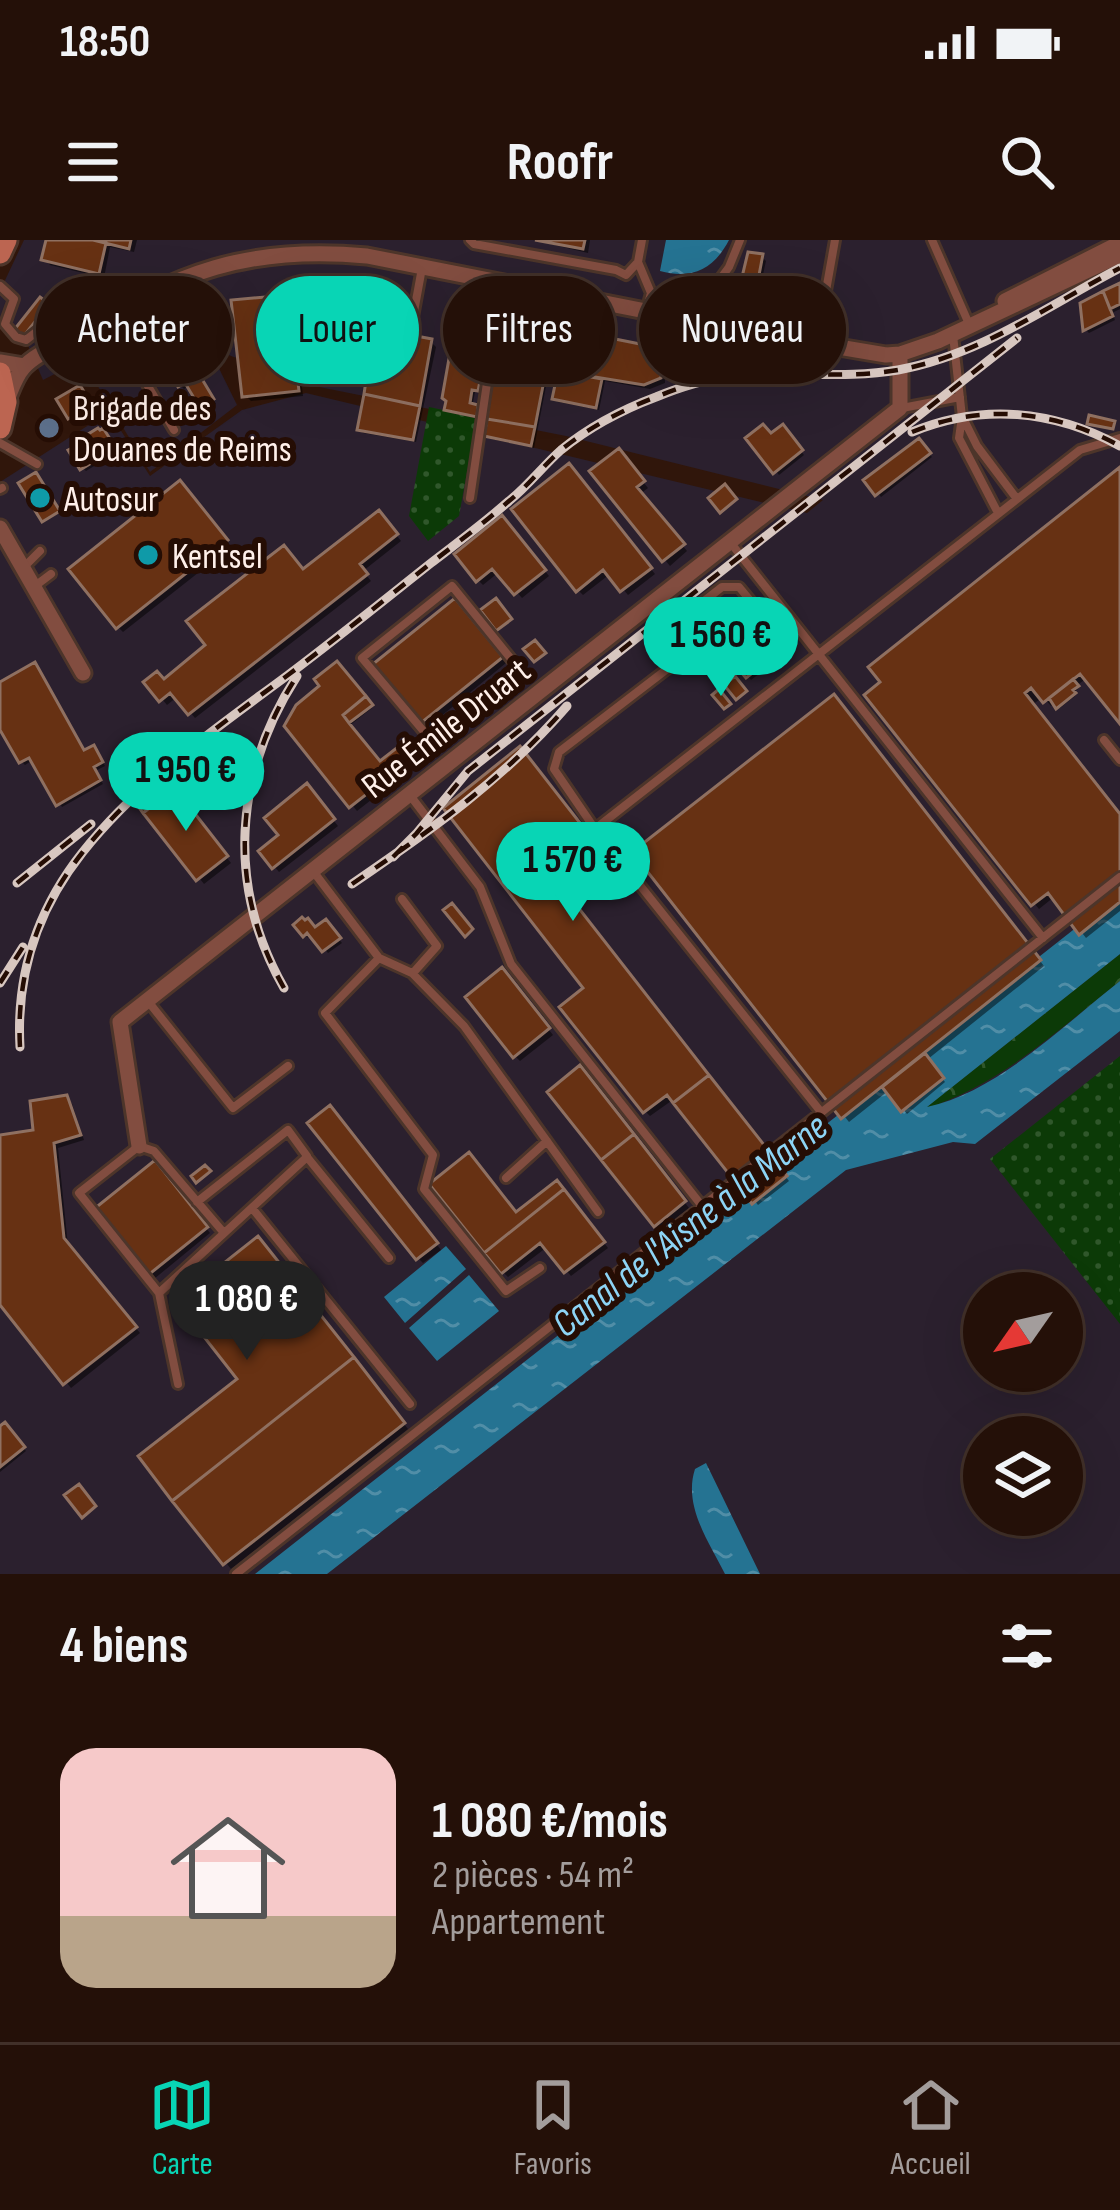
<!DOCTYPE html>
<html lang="fr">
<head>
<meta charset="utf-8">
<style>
	:root { --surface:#241008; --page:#2c1912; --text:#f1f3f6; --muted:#a39d9c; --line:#413029; --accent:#08d5b5 }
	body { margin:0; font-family:"Sofia Sans Condensed",sans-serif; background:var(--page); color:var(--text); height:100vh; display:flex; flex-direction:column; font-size:45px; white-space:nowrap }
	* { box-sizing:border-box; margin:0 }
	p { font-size:39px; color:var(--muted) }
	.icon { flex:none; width:66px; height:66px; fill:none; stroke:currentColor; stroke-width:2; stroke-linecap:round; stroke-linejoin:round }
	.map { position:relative; height:1334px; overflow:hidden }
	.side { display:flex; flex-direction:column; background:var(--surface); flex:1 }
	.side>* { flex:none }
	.hud { position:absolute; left:36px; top:36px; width:1050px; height:108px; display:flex; gap:24px }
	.needle { width:78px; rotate:236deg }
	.fabs { position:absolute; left:963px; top:1032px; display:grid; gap:24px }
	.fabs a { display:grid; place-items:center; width:120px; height:120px; border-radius:50%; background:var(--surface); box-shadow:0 12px 48px #0002,0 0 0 3px var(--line); font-size:60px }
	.price { position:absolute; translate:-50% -102px; padding:0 27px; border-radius:42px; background:var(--accent); color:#111; font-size:39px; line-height:78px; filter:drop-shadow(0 3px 6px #0008) }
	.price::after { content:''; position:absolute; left:50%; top:72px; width:36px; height:27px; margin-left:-18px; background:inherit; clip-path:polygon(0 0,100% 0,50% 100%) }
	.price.current { background:#222; color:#fff }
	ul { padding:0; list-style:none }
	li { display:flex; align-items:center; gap:36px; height:300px; padding:0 60px }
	li span { display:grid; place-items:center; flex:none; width:336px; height:240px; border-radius:36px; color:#555 }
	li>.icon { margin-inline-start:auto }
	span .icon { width:144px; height:144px; fill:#fffc; stroke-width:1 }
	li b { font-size:51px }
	h2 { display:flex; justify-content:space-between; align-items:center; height:144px; padding:0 60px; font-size:51px }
	.tag { padding:0 42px; border-radius:54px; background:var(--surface); box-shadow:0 12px 48px #0002,0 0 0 3px var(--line); font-size:42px; line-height:108px }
	.tag.current { background:var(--accent); color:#111 }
	.status { display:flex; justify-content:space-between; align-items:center; height:84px; padding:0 60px; background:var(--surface); direction:ltr }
	.status svg { height:33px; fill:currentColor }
	header { display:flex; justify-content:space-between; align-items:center; height:156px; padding:0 60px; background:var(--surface); font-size:54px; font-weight:700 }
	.tab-bar { display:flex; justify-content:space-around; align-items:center; height:168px; border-top:3px solid var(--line); background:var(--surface); font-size:33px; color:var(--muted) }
	.tab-bar a { display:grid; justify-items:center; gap:6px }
	.tab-bar .current { color:var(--accent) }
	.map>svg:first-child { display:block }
	.industrial { fill:#2b202e; fill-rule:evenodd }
	.grass { fill:url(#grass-dots) }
	.forest { fill:url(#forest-crowns) }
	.water { fill:url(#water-ripples) }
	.shadow { fill:#0007 }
	.building { fill:#673113; stroke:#8f7061; stroke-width:3 }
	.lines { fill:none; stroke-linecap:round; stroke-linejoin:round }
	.lane-casing { stroke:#4d352a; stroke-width:14 }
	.street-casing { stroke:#4d352a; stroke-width:21 }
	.secondary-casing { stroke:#4d352a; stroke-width:27 }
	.lane { stroke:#824d40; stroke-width:8 }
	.street { stroke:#824d40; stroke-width:15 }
	.secondary { stroke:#bc6551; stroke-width:21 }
	.rail-casing { stroke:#d8c7c0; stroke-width:9 }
	.rail { stroke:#250d04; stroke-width:4.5; stroke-dasharray:14; stroke-linecap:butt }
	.service-dot { fill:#5c6f8a; stroke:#250d04; stroke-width:4.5 }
	.culture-dot { fill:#0f9aa8; stroke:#250d04; stroke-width:4.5 }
	.labels { text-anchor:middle; stroke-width:12; stroke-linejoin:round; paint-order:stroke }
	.poi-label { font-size:36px; fill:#fff0ea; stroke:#250d04; text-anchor:start }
	.street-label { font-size:36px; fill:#fff0ea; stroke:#250d04 }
	.water-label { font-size:39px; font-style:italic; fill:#8dd4f5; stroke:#250d04 }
</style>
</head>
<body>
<div class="status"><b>18:50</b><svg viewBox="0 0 49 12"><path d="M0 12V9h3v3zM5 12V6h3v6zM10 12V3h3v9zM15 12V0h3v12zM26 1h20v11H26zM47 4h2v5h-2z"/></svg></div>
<header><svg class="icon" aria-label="menu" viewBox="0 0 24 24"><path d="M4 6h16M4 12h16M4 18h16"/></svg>Roofr<svg class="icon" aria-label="search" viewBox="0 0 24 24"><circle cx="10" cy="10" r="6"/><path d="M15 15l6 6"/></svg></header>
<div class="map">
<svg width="1120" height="1334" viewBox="0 0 1120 1334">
	<defs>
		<pattern id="grass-dots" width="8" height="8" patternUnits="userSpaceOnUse" patternTransform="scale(3)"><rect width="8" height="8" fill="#0c3a07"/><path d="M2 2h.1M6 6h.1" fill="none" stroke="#30572b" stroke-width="1.8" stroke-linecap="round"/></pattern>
		<pattern id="forest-crowns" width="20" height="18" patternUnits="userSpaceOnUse" patternTransform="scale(3)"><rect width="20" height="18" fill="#0c3a07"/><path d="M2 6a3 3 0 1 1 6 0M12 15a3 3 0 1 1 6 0" fill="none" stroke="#30572b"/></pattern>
		<pattern id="water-ripples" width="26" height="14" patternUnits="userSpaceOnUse" patternTransform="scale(3)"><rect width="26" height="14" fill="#257392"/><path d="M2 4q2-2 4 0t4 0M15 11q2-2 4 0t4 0" fill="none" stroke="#518ea7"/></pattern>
	</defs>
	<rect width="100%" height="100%" fill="#30160b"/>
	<!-- industrial -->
	<path class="industrial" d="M 24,0 L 1120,0 L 1120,1334 L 0,1334 L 0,242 L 109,172 L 150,236 L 242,170 L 306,153 L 807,273 L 823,260 L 566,196 L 314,146 L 209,108 L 237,165 L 150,232 L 82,120 L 43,140 L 27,103 L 14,99 L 0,83 L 0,51 ZM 984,1053 L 1062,1053 L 1062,1131 L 984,1131 ZM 984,1197 L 1062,1197 L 1062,1275 L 984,1275 Z"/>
	<!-- grass -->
	<path class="grass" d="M 429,167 L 477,177 L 459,276 L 428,301 L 409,276 Z
		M 1120,816 L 1120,1084 L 990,919 Z"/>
	<!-- forest -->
	<path class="forest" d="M 1120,714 L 1120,741 C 1058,790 1000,845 924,869 Z"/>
	<!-- water -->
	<path class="water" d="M 666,0 L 729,0 C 714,29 692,40 660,31 Z
		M 1120,653 L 1120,714 L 927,867 C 997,852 1064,785 1120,741 L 1120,791 L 975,904 L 953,902 L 846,930 L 327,1334 L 255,1334 Z
		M 446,1006 L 466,1029 L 405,1083 L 384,1057 Z
		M 469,1035 L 499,1071 L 437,1121 L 409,1088 Z
		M 706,1223 L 760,1334 L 725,1334 C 709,1302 683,1266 695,1229 Z"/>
	<!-- shadow -->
	<path class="shadow" d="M 49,0 L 137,0 L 134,12 L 110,7 L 104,38 L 50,25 L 45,19 Z
		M 533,0 L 590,0 L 588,13 Z
		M 762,17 L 766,21 L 759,53 L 748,50 L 746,57 L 739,56 L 736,52 Z
		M 1120,47 L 1120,69 L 1112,73 L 1115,80 L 1089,93 L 1086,90 L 1083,65 Z
		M 287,58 L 292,63 L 303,156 L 251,161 L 245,155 Z
		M 341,60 L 344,63 L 342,91 L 338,91 L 338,141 L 319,143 L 317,142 Z
		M 482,86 L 485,90 L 482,112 L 488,117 L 481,153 L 475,152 L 472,167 L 480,172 L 479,179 L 451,173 L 447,169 Z
		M 521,92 L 525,96 L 520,122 L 546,128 L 549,131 L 534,208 L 491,199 L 488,195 L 501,117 Z
		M 568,93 L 674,114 L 679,120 L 676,139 L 665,138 L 665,143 L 650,149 L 605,141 L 599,170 L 558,162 L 555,158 Z
		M 187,96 L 210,133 L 201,139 L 216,164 L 206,169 L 190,145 L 184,149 L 180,145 Z
		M 430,101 L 436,107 L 416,202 L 363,193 L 360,189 Z
		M 83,153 L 93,169 L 74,181 L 70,177 Z
		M 782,188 L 804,215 L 779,235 L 750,199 L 771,197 Z
		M 106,195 L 117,212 L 86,231 L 83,228 Z
		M 918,202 L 932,217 L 881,257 L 868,241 Z
		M 623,217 L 648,248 L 640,254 L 687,311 L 670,326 L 593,231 Z
		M 1120,231 L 1120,480 L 1087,438 L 1076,446 L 1078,449 L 1073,453 L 1075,456 L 1060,468 L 1055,462 L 1051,466 L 1043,457 L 1032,465 L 1120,577 L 1120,671 L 1086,698 L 1054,657 L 1039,669 L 1034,663 L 868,455 Z
		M 574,232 L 655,334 L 628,355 L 610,334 L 583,355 L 578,350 Z
		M 185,249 L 231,307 L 123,392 L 118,387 Z
		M 384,279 L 401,301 L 363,331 L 371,341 L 195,478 L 177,457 L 167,465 L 148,442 L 164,443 L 303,333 Z
		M 507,284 L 549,336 L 522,358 L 499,332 L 483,345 L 478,340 Z
		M 460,367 L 506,423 L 429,486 L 424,481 Z
		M 767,400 L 781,417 L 751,440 L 738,423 Z
		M 342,430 L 372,468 L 349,486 L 381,524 L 403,507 L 417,524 L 357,571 L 288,485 Z
		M 0,444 L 85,513 L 97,512 L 105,526 L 95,531 L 103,544 L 62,567 L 33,520 L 25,525 L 21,521 L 0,483 Z
		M 838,463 L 1044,726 L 928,819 L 945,842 L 907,874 L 888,851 L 849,882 L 636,613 Z
		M 525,515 L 615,630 L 573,663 L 789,941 L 758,965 L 674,859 L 650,876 L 645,871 L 587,749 Z
		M 311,553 L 338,586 L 279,632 L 262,612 L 283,595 Z
		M 180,557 L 231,623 L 204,644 L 142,566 Z
		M 326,683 L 342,703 L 328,713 L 313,695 L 308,698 L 297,685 L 315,691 Z
		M 507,737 L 553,795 L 520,821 L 515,816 Z
		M 585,835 L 689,968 L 661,990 L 551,852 Z
		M 66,858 L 72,864 L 84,900 L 58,908 L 68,1006 L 140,1093 L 71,1148 L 0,1060 L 0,898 L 37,893 Z
		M 335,874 L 441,1010 L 423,1023 L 418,1018 Z
		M 160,929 L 210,993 L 154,1039 L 149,1034 Z
		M 562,949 L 608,1008 L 571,1036 L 547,1007 L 508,1037 L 503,1032 L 517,976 Z
		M 263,1005 L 408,1189 L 231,1329 L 142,1217 L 241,1139 Z
		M 5,1186 L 26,1211 L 0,1232 L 0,1190 Z"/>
	<!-- building -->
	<path class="building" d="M 46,0 L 93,0 L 106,3 L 99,34 L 41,20 Z
		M 93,0 L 131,0 L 129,9 Z
		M 535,0 L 585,0 L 583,9 Z
		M 748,12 L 763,14 L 756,51 L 745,48 L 743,55 L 732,53 L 736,36 L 742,37 Z
		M 1120,43 L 1120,64 L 1110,69 L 1103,51 Z
		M 1103,51 L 1113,76 L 1083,91 L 1080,63 Z
		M 288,55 L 299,151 L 242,157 L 231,60 Z
		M 321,55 L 342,57 L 340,88 L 335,88 L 338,113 L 312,114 L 307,59 L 321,58 Z
		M 40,57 L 49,64 L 23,97 L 14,90 Z
		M 456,79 L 483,84 L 479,107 L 486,111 L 478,151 L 472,150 L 470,163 L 478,165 L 477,177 L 444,170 L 446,161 L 442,158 Z
		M 504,86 L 522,89 L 517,119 L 547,125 L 535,187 L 487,179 L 488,169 L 484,168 L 494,113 L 499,114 Z
		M 184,88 L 209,129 L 199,134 L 214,159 L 200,168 L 185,143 L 178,147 L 154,107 Z
		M 374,88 L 432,99 L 420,166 L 364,154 Z
		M 374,88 L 404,94 L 398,132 L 369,126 Z
		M 565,89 L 675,111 L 671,136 L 661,134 L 661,138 L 644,145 L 558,131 Z
		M 336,113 L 338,140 L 314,143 L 312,114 Z
		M 558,131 L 602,139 L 596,168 L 552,159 Z
		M 80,145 L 92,165 L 68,179 L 56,159 Z
		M 364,154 L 420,166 L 413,200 L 357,190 Z
		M 1089,175 L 1115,181 L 1113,189 L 1087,184 Z
		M 487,179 L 535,187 L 531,206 L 484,196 Z
		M 763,184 L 771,193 L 783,184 L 803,210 L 773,234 L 745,198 Z
		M 98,188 L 100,190 L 103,188 L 116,208 L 80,230 L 68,210 L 74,207 L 72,204 Z
		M 919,198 L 931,213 L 875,256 L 863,240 Z
		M 619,208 L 645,241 L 637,247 L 685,304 L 662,322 L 589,231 Z
		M 569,223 L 652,328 L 620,352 L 603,330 L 576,352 L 511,269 Z
		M 1120,227 L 1120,484 L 1080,434 L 1043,463 L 1031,448 L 1025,453 L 1120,574 L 1120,662 L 1079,695 L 1048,653 L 1031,666 L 864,455 L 880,442 L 868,427 Z
		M 36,232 L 60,271 L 42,282 L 18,243 Z
		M 180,240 L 228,300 L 116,389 L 68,329 Z
		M 725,244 L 737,259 L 720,273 L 708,258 Z
		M 379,270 L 398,294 L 360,324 L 368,334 L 188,475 L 170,453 L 159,462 L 143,442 L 157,431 L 164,439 L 205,405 L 186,381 L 284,305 L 303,329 Z
		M 502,275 L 546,330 L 514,355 L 492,329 L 476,342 L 454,314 Z
		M 455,358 L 503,417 L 421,483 L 373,424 Z
		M 496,358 L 512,379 L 496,391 L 480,370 Z
		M 767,396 L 780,412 L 746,438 L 733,423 Z
		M 535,400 L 546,413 L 534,422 L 523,409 Z
		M 337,421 L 366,456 L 343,475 L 349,483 L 380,521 L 403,503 L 414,517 L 349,568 L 284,486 L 296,465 L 319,446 L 314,439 Z
		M 35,422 L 84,510 L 94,505 L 103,522 L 94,527 L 101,540 L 56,566 L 29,518 L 19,523 L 0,490 L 0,442 Z
		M 735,436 L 747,451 L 736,460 L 724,445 Z
		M 1073,439 L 1079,446 L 1073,450 L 1076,453 L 1056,469 L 1049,458 Z
		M 719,449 L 731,464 L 724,469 L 712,455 Z
		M 834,454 L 1041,720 L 841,879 L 632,612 Z
		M 366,456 L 373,465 L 349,483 L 343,475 Z
		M 520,506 L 612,624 L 570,657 L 709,835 L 673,863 L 667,855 L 643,873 L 559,767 L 583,748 L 443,568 Z
		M 169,541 L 175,548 L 143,573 L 138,566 Z
		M 307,543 L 335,579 L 272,629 L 258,611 L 278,595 L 264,578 Z
		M 175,548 L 228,616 L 196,641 L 143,573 Z
		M 452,663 L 473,689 L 465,697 L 443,670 Z
		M 302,677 L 305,680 L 308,678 L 315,687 L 326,679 L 341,698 L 322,712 L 307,693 L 303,697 L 293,685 Z
		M 502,727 L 550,788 L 513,818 L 465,757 Z
		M 925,813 L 944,838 L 901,872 L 882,847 Z
		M 580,825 L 634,894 L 601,920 L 547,852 Z
		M 709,835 L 768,910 L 732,938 L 673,863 Z
		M 67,855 L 81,895 L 54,903 L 64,998 L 137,1087 L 63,1145 L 0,1065 L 0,895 L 33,890 L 30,861 Z
		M 330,865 L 438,1003 L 416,1020 L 307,883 Z
		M 634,894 L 686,961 L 654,987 L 601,920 Z
		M 768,910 L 787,936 L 752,964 L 732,938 Z
		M 469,912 L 516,972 L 557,940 L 564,949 L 484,1013 L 429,944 Z
		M 155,920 L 208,987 L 147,1036 L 94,969 Z
		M 205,925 L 211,931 L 196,943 L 191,936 Z
		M 564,949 L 605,1002 L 564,1033 L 540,1003 L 501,1034 L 484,1013 Z
		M 258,996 L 354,1117 L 172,1261 L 138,1216 L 237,1139 L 176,1061 Z
		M 354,1117 L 405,1183 L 223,1325 L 172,1261 Z
		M 5,1182 L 25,1207 L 0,1227 L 0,1186 Z
		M 79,1244 L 96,1266 L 82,1278 L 64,1255 Z"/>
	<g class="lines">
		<!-- lane casing -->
		<g class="lane-casing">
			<path id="lane" d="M 470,0 L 474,4 L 616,30 L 626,35 L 638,22
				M 642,0 L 638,22 L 651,53 L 646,71
				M 932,0 L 969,84
				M 0,46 L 14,59 L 5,84 L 16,97 L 26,100 L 58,75 L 70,82 L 77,94
				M 824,62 L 835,0
				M 363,68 L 413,77 L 422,28
				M 107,77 L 174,190
				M 708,82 L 715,46 L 729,27 L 740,0
				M 724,85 L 732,59 L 759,64
				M 953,95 L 962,177 L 959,198 L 998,273
				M 902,168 L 960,157
				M 963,178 L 977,206 L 1017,259
				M 0,203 L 37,224
				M 0,249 L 2,248
				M 470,258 L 496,82 L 507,45
				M 730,302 L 1043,698
				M 24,327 L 40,311
				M 35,346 L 51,334
				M 452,346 L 520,430 L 431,500 L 362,418 Z
				M 675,423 L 710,424 L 764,377 L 739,347 L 722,347 L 699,365 L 675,423 L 559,512 L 554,529 L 595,589 L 821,872
				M 1104,500 L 1120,520
				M 409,554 L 480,647 L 511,724 L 702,966
				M 595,589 L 1080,210 L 1120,198
				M 313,631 L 379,718 L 325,773 L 433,915 L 424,949 L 506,1051 L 540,1028
				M 402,659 L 437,706 L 413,733
				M 379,718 L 412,733 L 464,786 L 598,972
				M 147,760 L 233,868 L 288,826
				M 506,938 L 547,901
				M 197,962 L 288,890 L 307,916
				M 252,968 L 410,1164
				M 159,1053 L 307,917 L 389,1018
				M 178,1144 L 159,1053 L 79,953 L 139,906 L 154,911 L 224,993
				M 236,1334 L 1120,637"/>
		</g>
		<!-- street casing -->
		<g class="street-casing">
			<path id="street" d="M 1005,61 L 1120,3
				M 0,122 L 24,126
				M 6,162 C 11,151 15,137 23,128 C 35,114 61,104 78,94 C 177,32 248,5 367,16 L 767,95 L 886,115 L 900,114 L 938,101 L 1120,15
				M 0,288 L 83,433
				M 139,906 L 120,782 L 900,168 L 900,114"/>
		</g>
		<!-- secondary casing -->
		<g class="secondary-casing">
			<path id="secondary" d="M 0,13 L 6,0
				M 0,133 L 6,162 L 0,188"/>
		</g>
		<!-- lane -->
		<use href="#lane" class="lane"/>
		<!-- street -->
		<use href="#street" class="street"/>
		<!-- secondary -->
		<use href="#secondary" class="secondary"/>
		<!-- rail casing -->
		<g class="rail-casing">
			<path id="rail" d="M 912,192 C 982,163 1054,170 1120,206
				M 393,617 L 416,594 L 468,531 L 1017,98
				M 17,643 L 91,584
				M 352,644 C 431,590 504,539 567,466
				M 0,743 L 23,707
				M 284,748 C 226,646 234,534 297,436
				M 20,807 C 16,736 37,670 82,613 C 139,541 214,490 288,435 C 336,399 383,361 431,323 C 457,303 484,283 509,261 C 528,246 543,226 561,210 C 588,188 624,169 656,157 C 678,148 702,140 726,137 C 783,129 841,140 898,130 C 981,115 1047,66 1120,28"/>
		</g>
		<!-- rail -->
		<use href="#rail" class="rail"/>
	</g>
	<!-- markers -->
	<circle class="service-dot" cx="49" cy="188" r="12"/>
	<g class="culture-dot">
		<circle cx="40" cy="258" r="12"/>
		<circle cx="148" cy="315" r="12"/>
	</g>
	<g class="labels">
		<!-- poi labels -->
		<g class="poi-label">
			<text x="73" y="180">Brigade des<tspan x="73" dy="41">Douanes de Reims</tspan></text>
			<text x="64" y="271">Autosur</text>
			<text x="172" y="328">Kentsel</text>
		</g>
		<!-- street labels -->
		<g class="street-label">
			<text transform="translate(445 487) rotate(-38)" y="13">Rue Émile Druart</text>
		</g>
		<!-- water labels -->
		<g class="water-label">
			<text transform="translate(689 984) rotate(-38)" y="14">Canal de l'Aisne à la Marne</text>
		</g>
	</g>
</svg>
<div class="fabs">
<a><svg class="needle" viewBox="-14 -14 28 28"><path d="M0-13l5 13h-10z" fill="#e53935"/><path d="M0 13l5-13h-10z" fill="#a39d9c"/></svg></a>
<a><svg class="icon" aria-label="layers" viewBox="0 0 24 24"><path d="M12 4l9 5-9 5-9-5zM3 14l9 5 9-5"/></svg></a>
</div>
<b class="price" style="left:721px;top:459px">1 560 €</b>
<b class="price" style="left:186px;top:594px">1 950 €</b>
<b class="price" style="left:573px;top:684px">1 570 €</b>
<b class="price current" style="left:247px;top:1123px">1 080 €</b>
<div class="hud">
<a class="tag">Acheter</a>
<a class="tag current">Louer</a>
<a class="tag">Filtres</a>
<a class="tag">Nouveau</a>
</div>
</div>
<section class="side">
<h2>4 biens<svg class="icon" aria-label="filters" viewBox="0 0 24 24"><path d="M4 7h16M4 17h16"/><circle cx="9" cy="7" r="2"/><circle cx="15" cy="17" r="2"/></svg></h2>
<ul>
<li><span style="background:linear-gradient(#f6c9c9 70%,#b9a48a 0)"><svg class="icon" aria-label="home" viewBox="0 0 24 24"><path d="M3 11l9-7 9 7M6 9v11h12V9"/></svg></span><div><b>1 080 €/mois</b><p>2 pièces · 54 m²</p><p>Appartement</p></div></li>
</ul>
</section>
<nav class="tab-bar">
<a class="current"><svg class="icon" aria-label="map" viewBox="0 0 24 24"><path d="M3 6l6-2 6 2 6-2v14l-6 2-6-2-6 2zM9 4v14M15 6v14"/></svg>Carte</a>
<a><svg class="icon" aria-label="saved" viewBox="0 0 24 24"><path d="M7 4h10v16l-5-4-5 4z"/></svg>Favoris</a>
<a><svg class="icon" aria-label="home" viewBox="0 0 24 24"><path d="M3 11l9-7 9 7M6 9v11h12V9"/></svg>Accueil</a>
</nav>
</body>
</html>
